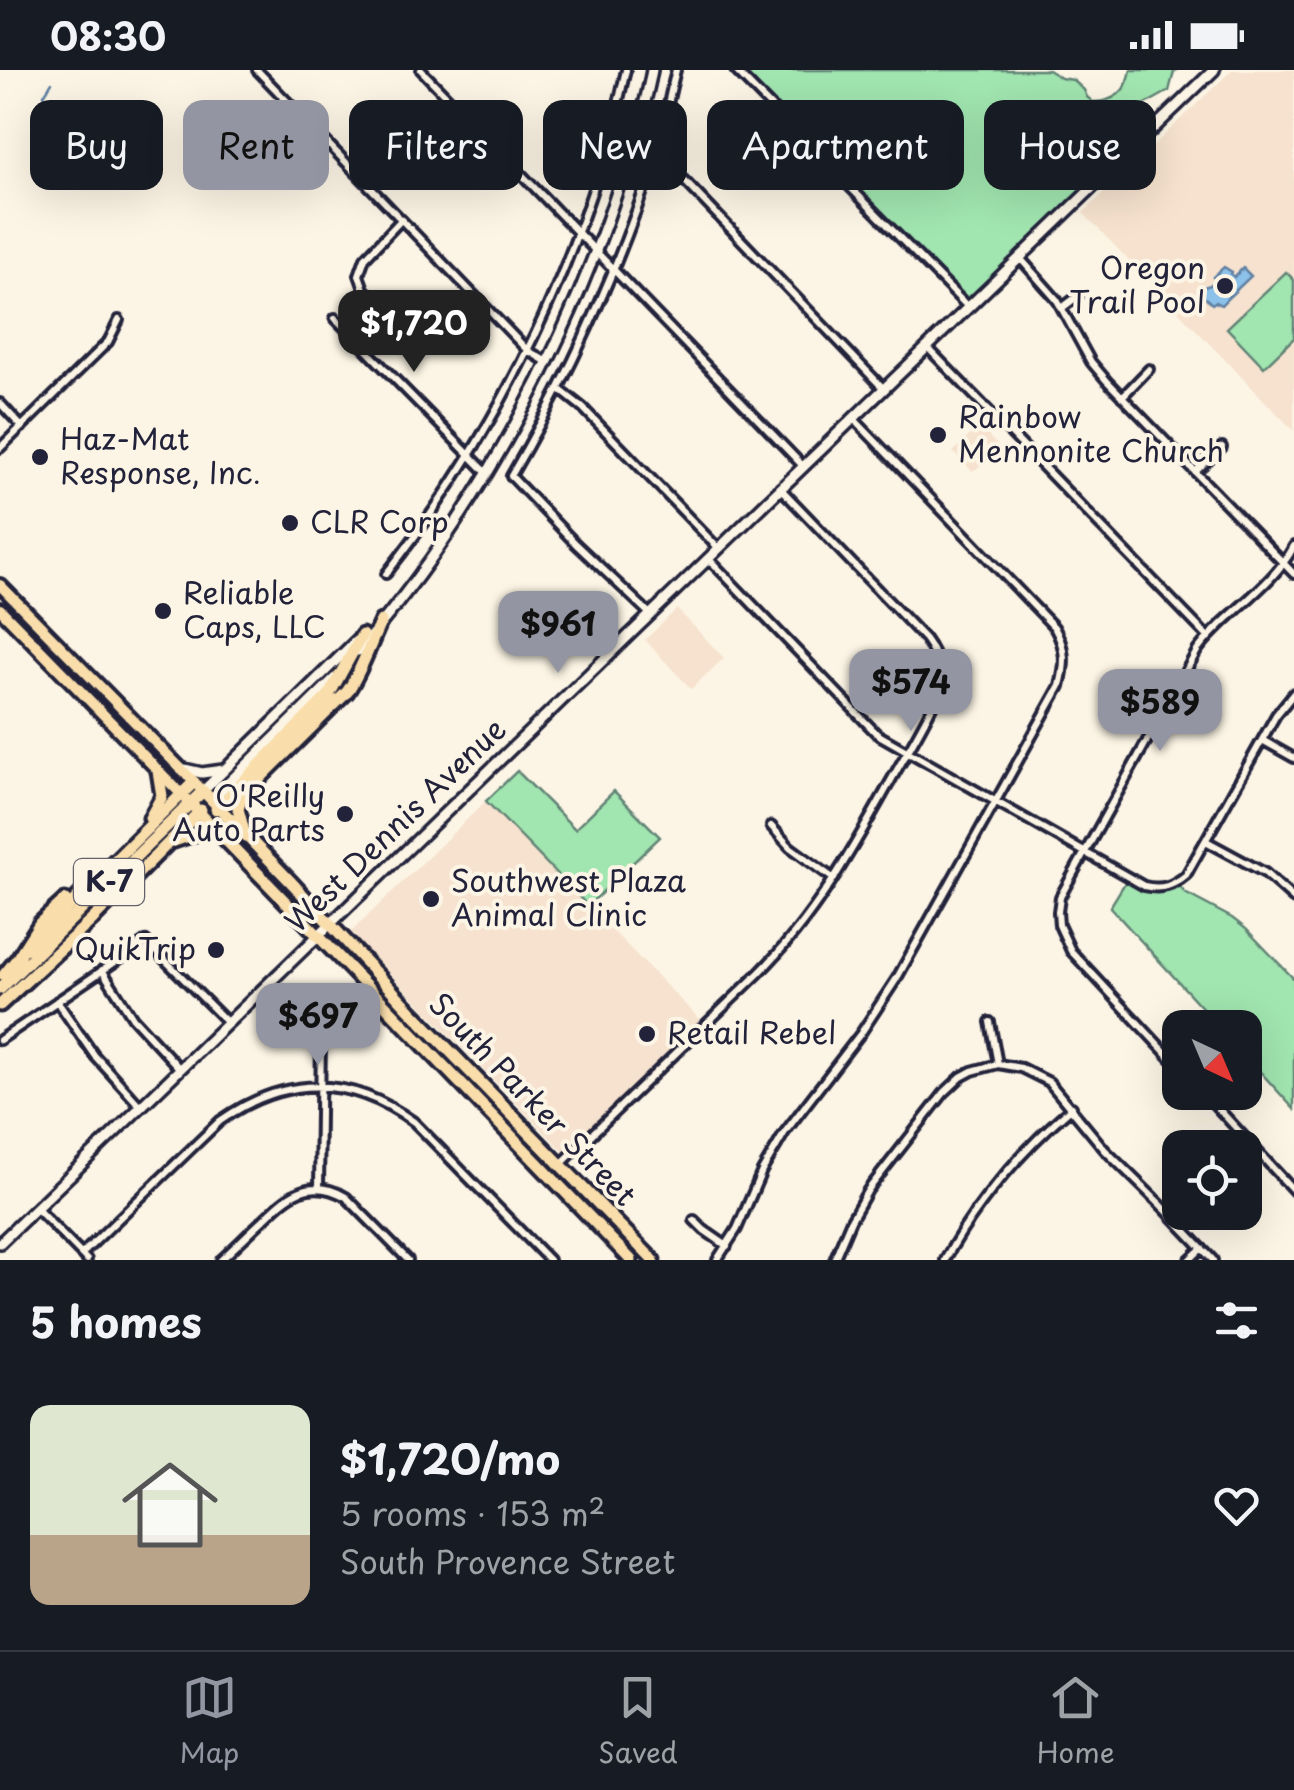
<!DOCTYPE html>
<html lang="en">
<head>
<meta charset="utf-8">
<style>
	:root { --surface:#171b24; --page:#20242c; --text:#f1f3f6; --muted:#9ea1a6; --line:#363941; --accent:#9495a2 }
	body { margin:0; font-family:"Playpen Sans",sans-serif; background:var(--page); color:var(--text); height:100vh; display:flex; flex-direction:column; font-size:38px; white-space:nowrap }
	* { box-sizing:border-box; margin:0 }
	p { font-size:32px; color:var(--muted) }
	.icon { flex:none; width:55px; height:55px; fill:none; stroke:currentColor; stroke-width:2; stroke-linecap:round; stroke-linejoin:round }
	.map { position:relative; height:1190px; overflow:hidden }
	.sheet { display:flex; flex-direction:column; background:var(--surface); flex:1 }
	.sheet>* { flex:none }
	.hud { position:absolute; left:30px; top:30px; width:1235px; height:90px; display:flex; gap:20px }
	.needle { width:65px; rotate:136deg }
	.controls { position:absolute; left:1162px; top:940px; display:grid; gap:20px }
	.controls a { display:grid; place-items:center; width:100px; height:100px; border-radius:20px; background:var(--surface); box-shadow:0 10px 40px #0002; font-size:50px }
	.price { position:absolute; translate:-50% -85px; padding:0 22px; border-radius:20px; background:var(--accent); color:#111; font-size:32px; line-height:65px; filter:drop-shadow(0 2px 5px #0008) }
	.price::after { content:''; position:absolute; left:50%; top:60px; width:30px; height:22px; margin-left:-15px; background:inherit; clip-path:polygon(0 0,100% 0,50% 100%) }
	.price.current { background:#222; color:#fff }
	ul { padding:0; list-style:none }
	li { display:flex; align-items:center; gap:30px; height:250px; padding:0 30px }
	li span { display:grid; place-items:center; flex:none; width:280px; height:200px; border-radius:20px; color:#555 }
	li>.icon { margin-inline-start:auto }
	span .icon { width:120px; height:120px; fill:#fffc; stroke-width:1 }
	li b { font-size:42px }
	h2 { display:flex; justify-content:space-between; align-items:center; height:120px; padding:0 30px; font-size:42px }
	.pill { padding:0 35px; border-radius:20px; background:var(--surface); box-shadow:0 10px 40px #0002; font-size:35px; line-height:90px }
	.pill.current { background:var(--accent); color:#111 }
	.status { display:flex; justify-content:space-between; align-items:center; height:70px; padding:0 50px; background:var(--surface); direction:ltr }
	.status svg { height:28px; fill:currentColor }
	.dock { display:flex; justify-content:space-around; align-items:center; height:140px; border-top:2px solid var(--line); background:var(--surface); font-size:28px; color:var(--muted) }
	.dock a { display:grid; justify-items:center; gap:5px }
	.dock .current { color:var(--accent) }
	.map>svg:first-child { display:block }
	.built { fill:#f6e2ce }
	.green { fill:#a1e5b0; stroke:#628476; stroke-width:2.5 }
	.water { fill:#8cc1e9; stroke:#6281a3; stroke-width:2.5 }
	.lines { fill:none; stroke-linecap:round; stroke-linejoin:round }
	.stream { stroke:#6281a3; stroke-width:2.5 }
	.street-casing { stroke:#22223b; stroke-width:14 }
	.secondary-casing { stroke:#22223b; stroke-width:16 }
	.primary-casing { stroke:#22223b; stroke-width:18 }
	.highway-casing { stroke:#22223b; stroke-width:19 }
	.street { stroke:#fcf5e5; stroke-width:6 }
	.secondary { stroke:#fcf5e5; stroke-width:9 }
	.primary { stroke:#f9deab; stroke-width:10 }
	.highway { stroke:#f9deab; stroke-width:11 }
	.poi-dot { fill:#22223b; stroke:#fcf5e5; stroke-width:4 }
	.labels { text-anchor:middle; stroke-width:8; stroke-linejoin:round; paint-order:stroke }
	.shield { fill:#fcf5e5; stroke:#63616e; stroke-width:2.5 }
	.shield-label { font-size:28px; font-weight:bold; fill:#22223b }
	.poi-label { font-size:30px; fill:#22223b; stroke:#fcf5e5; text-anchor:start }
	.street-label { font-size:30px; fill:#22223b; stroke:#fcf5e5 }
</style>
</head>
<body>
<div class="status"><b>08:30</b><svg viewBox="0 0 49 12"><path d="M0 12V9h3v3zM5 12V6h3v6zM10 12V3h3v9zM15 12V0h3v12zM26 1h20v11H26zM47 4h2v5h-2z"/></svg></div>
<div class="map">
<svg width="1294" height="1190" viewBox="0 0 1294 1190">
	<rect width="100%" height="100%" fill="#fcf5e5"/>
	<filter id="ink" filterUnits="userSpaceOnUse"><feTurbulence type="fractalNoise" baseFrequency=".01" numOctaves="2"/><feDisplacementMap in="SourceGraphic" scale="20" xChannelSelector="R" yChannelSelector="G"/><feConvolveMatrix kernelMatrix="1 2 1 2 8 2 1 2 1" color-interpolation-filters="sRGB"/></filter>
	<g filter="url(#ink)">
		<!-- built -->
		<path class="built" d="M 1232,0 L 1294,0 L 1294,361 L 1083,143 Z
			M 979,356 L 999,377 L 978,398 L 972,401 L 953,382 Z
			M 677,539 L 724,588 L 691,619 L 645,570 Z
			M 486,731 L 702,952 L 565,1083 L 350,863 Z"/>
		<!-- green -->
		<path class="green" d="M 735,0 L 1048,0 L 1061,8 L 1073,10 L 1084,20 L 1087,27 L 1093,32 C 1114,32 1127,22 1131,0 L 1177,0 L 1174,2 L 1169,21 L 1144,35 L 1109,76 L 1104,85 L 1114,96 L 967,236 Z
			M 1286,202 L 1294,210 L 1294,268 L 1264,297 L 1227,258 Z
			M 517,701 L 575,759 L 614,721 L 660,767 L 588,836 L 486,731 Z
			M 1126,811 C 1146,822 1159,825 1180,817 L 1185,823 L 1232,848 L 1246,859 L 1294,909 L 1294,1039 L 1245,985 L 1245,958 L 1220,957 L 1110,837 Z"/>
		<!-- water -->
		<path class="water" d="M 1224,197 L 1232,202 L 1231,204 L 1234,207 L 1243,198 L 1251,206 L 1230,226 L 1225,222 L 1229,227 L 1221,235 L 1215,232 L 1212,234 L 1204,227 L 1200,218 L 1217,213 L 1213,207 Z"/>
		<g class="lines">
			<!-- stream -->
			<path class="stream" d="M 44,25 L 52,12"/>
			<!-- street casing -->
			<g class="street-casing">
				<path id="street" d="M 257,0 L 527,280 L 547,292
					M 421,0 L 803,396
					M 735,0 L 967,236
					M 656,81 L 883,318
					M 401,150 L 365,188 L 359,205 L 364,219 L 410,267
					M 1020,188 L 1057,230 L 1091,292 L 1107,311 L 1294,504
					M 1062,238 L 1078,226
					M 335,248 L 486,402
					M 927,277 L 1208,567
					M 559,319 L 583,338 L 718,478
					M 1122,327 L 1149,299
					M 0,333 L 22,357
					M 0,378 L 108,272 L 119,250
					M 1196,401 L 1222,377
					M 708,488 L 877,664 L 1144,816 C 1162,820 1173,816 1186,805 L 1276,645 L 1294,623
					M 386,504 C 503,357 585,182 626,0
					M 650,544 L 576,474 L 511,406 C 571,303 620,196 656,83 C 664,56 669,27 676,0
					M 1262,670 L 1294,688
					M 771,756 L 790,777 L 834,809
					M 1206,771 L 1265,803 L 1294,829
					M 102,900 L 133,948 L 180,999
					M 57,931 L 94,985 L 141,1037
					M 990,952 L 998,994
					M 0,970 L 146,871 L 228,953
					M 1180,998 L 1071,881 L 1059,855 L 1058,842 L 1060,827 L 1197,581 C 1225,543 1272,518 1294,476
					M 1203,1022 L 1294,1121
					M 561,1094 L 759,903 C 815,847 851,782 889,714 C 905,685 924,656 937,626 C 941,604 939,588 925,569 L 780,418
					M 319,1118 L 321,968
					M 36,1138 L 87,1190
					M 694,1150 L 704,1160 L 727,1176
					M 82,1184 L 220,1051 C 285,1005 350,1005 414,1052 L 549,1190
					M 221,1190 C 235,1177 248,1164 262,1151 C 288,1125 309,1106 346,1127 L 408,1190
					M 717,1190 L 737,1159 L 762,1101 L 785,1062 L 861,963 L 897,908 L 1060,616 C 1066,593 1066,578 1054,557 L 853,348
					M 834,1190 L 851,1150 L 868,1120 L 944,1023 L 961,1007 L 972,1001 L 998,994 L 1021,998 L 1049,1012 L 1105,1080 L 1162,1136 L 1213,1190
					M 945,1190 C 978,1130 1020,1082 1072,1037
					M 1189,1190 L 1202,1178"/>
			</g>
			<!-- secondary casing -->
			<g class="secondary-casing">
				<path id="secondary" d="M 358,581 C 477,445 569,274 623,103 C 634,69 646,34 652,0
					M 180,698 L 202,703 L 223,700
					M 203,721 L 356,571
					M 211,730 L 335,608
					M 0,1173 L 1214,0"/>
			</g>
			<!-- primary casing -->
			<g class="primary-casing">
				<path id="primary" d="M 0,515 L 199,717
					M 0,539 L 190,733"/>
			</g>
			<!-- highway casing -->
			<g class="highway-casing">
				<path id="highway" d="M 190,733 L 631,1190
					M 216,739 L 329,625 L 362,565
					M 150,748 L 162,726 L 158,701
					M 244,761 L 238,739 L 243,725 L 347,622 C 361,602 370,574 381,551
					M 174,771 L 212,758
					M 32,881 L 38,868 L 60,845 L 194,712
					M 4,905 L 17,889 L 40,853 L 65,830
					M 0,919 L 203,721 L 291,812 L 411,941 L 653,1190
					M 0,935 L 93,849 L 201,740"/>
			</g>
			<!-- street -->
			<use href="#street" class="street"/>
			<!-- secondary -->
			<use href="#secondary" class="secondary"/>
			<!-- primary -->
			<use href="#primary" class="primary"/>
			<!-- highway -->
			<use href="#highway" class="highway"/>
		</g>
	</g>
	<!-- markers -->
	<g class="poi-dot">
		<circle cx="1225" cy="216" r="10"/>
		<circle cx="938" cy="365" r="10"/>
		<circle cx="40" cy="387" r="10"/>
		<circle cx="290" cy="453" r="10"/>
		<circle cx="163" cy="541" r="10"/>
		<circle cx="345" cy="744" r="10"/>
		<circle cx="431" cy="829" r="10"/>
		<circle cx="216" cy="880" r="10"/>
		<circle cx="647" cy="964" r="10"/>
	</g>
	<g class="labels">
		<!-- shield labels -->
		<rect class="shield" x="74" y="789" width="70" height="46" rx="8"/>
		<g class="shield-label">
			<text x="109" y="822">K-7</text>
		</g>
		<!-- poi labels -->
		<g class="poi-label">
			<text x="1205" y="209" text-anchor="end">Oregon<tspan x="1205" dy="34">Trail Pool</tspan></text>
			<text x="958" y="358">Rainbow<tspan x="958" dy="34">Mennonite Church</tspan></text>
			<text x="60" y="380">Haz-Mat<tspan x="60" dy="34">Response, Inc.</tspan></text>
			<text x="310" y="463">CLR Corp</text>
			<text x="183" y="534">Reliable<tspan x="183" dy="34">Caps, LLC</tspan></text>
			<text x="325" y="737" text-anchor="end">O'Reilly<tspan x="325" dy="34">Auto Parts</tspan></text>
			<text x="451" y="822">Southwest Plaza<tspan x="451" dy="34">Animal Clinic</tspan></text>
			<text x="196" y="890" text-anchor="end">QuikTrip</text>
			<text x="667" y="974">Retail Rebel</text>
		</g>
		<!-- street labels -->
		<g class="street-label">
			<text transform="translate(396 756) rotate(-44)" y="10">West Dennis Avenue</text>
			<text transform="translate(532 1030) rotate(46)" y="10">South Parker Street</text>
		</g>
	</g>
</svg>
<div class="controls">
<a><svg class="needle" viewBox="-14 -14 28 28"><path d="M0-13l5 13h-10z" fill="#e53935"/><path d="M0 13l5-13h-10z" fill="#9ea1a6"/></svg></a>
<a><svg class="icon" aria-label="locate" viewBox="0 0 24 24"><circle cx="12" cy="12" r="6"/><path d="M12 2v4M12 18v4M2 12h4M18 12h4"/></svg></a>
</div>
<b class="price current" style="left:414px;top:305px">$1,720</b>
<b class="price" style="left:558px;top:606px">$961</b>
<b class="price" style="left:911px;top:664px">$574</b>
<b class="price" style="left:1160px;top:684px">$589</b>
<b class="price" style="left:318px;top:998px">$697</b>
<div class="hud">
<a class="pill">Buy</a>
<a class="pill current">Rent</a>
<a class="pill">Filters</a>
<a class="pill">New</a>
<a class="pill">Apartment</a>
<a class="pill">House</a>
</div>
</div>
<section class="sheet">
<h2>5 homes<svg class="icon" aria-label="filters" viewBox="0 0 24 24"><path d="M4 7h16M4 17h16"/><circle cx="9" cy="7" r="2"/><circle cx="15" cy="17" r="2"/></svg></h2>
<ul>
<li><span style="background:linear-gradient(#dfe7d0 65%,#b9a48a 0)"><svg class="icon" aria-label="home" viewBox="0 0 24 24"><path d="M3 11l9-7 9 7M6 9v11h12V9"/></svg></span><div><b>$1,720/mo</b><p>5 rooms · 153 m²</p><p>South Provence Street</p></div><svg class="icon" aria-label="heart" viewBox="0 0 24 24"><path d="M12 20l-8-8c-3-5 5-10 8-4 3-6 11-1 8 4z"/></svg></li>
</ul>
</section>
<nav class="dock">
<a class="current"><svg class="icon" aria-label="map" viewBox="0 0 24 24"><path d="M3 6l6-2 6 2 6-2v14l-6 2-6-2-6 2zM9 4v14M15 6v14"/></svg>Map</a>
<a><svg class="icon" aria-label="saved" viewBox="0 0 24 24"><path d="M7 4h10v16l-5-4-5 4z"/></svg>Saved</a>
<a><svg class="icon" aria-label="home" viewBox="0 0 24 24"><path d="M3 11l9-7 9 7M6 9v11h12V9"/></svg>Home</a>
</nav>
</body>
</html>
